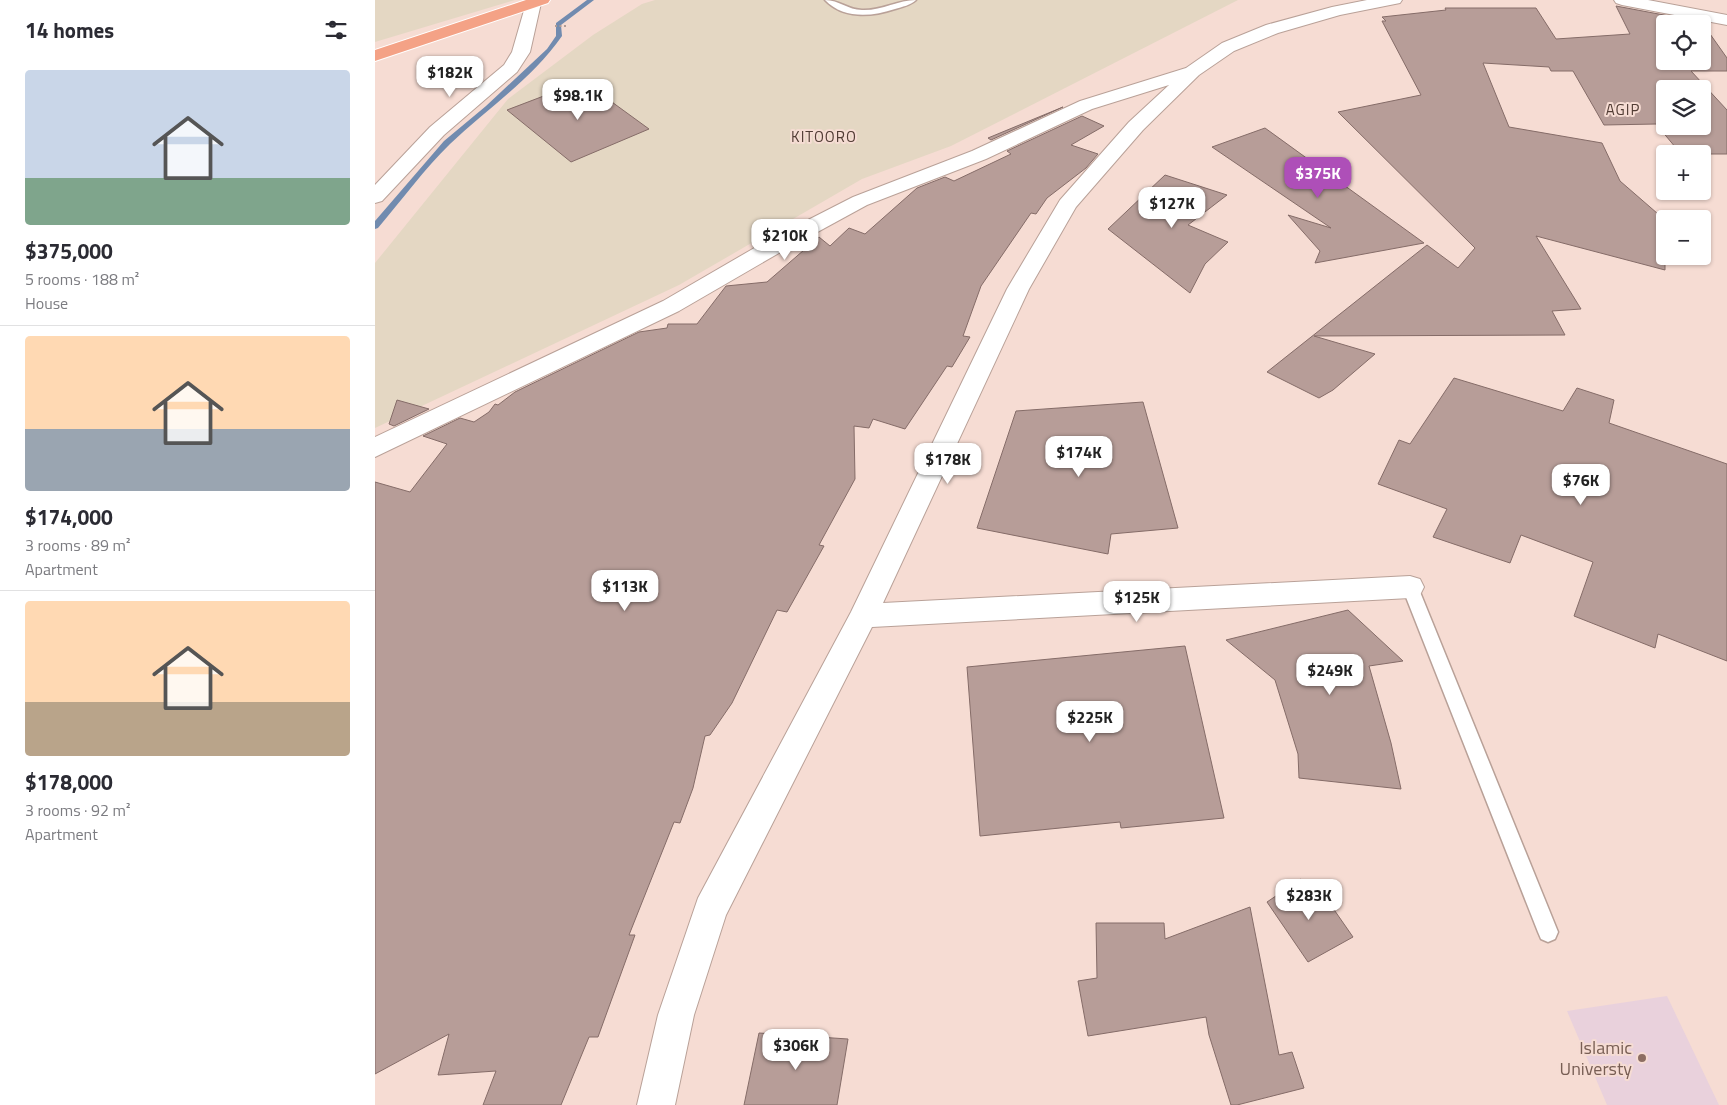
<!DOCTYPE html>
<html lang="en">
<head>
<meta charset="utf-8">
<style>
	:root { --surface:#fff; --page:#f7f7f7; --text:#2b2b33; --muted:#7c7c81; --line:#e1e1e2; --accent:#ae4fb8 }
	body { margin:0; font-family:"Titillium Web",sans-serif; background:var(--page); color:var(--text); height:100vh; display:flex; flex-direction:column; font-size:19px; white-space:nowrap }
	* { box-sizing:border-box; margin:0 }
	p { font-size:16px; color:var(--muted) }
	.icon { flex:none; width:28px; height:28px; fill:none; stroke:currentColor; stroke-width:2; stroke-linecap:round; stroke-linejoin:round }
	.map { position:relative; flex:1; overflow:hidden }
	.panel { display:flex; flex-direction:column; background:var(--surface); width:375px }
	.panel>* { flex:none }
	.fabs { position:absolute; left:1281px; top:15px; display:grid; gap:10px }
	.fabs a { display:grid; place-items:center; width:55px; height:55px; border-radius:5px; background:var(--surface); box-shadow:0 1px 4px #0004; font-size:25px }
	.price { position:absolute; translate:-50% -42px; padding:0 11px; border-radius:10px; background:#fff; color:#222; font-size:16px; line-height:32px; filter:drop-shadow(0 1px 2px #0008) }
	.price::after { content:''; position:absolute; left:50%; top:30px; width:15px; height:11px; margin-left:-8px; background:inherit; clip-path:polygon(0 0,100% 0,50% 100%) }
	.price.active { background:var(--accent); color:#fff }
	ul { padding:0; list-style:none }
	li { display:grid; align-content:center; gap:10px; height:265px; padding:0 25px }
	li+li { border-top:1px solid var(--line) }
	li span { display:grid; place-items:center; height:155px; border-radius:5px; color:#555 }
	li>.icon { margin-inline-start:auto }
	span .icon { width:90px; height:90px; fill:#fffc; stroke-width:1 }
	li b { font-size:21px }
	h2 { display:flex; justify-content:space-between; align-items:center; height:60px; padding:0 25px; font-size:21px }
	main { display:flex; flex:1; min-height:0 }
	.map>svg:first-child { display:block }
	.industrial { fill:#e4d7c3 }
	.education { fill:#e9d1dc }
	.lines { fill:none; stroke-linecap:round; stroke-linejoin:round }
	.stream { fill:#718baf; fill-rule:evenodd }
	.building { fill:#b79d98; stroke:#856c68; fill-rule:evenodd }
	.service-casing { stroke:#b9a198; stroke-width:3 }
	.minor-casing { stroke:#b9a198; stroke-width:2 }
	.trunk-casing { stroke:#fff; stroke-width:2 }
	.path { stroke:#b09c95; stroke-width:2; stroke-dasharray:2 2.5; stroke-linecap:butt }
	.service { fill:#fff; fill-rule:evenodd }
	.minor { fill:#fff; fill-rule:evenodd }
	.trunk { fill:#f4a286; fill-rule:evenodd }
	.education-dot { fill:#8d6e63; stroke:#f6dcd3; stroke-width:2 }
	.labels { text-anchor:middle; stroke-width:4; stroke-linejoin:round; paint-order:stroke }
	.far-quarter-label { font-size:15px; letter-spacing:1px; fill:#513c34; stroke:#f6dcd3 }
	.near-education-label { font-size:18px; fill:#785e54; stroke:#f6dcd3; text-anchor:end }
</style>
</head>
<body>
<main>
<section class="panel">
<h2>14 homes<svg class="icon" aria-label="filters" viewBox="0 0 24 24"><path d="M4 7h16M4 17h16"/><circle cx="9" cy="7" r="2"/><circle cx="15" cy="17" r="2"/></svg></h2>
<ul>
<li><span style="background:linear-gradient(#c9d6e8 70%,#7fa58c 0)"><svg class="icon" aria-label="home" viewBox="0 0 24 24"><path d="M3 11l9-7 9 7M6 9v11h12V9"/></svg></span><div><b>$375,000</b><p>5 rooms · 188 m²</p><p>House</p></div></li>
<li><span style="background:linear-gradient(#ffd9b3 60%,#9aa5b1 0)"><svg class="icon" aria-label="home" viewBox="0 0 24 24"><path d="M3 11l9-7 9 7M6 9v11h12V9"/></svg></span><div><b>$174,000</b><p>3 rooms · 89 m²</p><p>Apartment</p></div></li>
<li><span style="background:linear-gradient(#ffd9b3 65%,#b9a48a 0)"><svg class="icon" aria-label="home" viewBox="0 0 24 24"><path d="M3 11l9-7 9 7M6 9v11h12V9"/></svg></span><div><b>$178,000</b><p>3 rooms · 92 m²</p><p>Apartment</p></div></li>
</ul>
</section>
<div class="map">
<svg width="1352" height="1105" viewBox="0 0 1352 1105">
	<rect width="100%" height="100%" fill="#f6dcd3"/>
	<!-- industrial -->
	<path class="industrial" d="M 0,0 L 140,0 L 0,42 Z
		M 280,0 L 863,0 L 576,146 L 487,179 L 304,285 L 0,428 L 0,263 L 133,99 L 218,35 L 267,4 Z"/>
	<!-- education -->
	<path class="education" d="M 1292,996 L 1344,1105 L 1232,1105 L 1192,1011 Z"/>
	<g class="lines">
		<!-- stream -->
		<path class="stream" d="M 212,0 L 219,0 L 186,25 L 187,36 C 157,79 113,108 75,144 C 50,168 26,201 3,228 L 0,229 L 0,221 L 69,141 L 111,106 L 172,49 L 181,36 L 181,23 Z"/>
	</g>
	<!-- building -->
	<path class="building" d="M 1241,6 L 1326,22 L 1327,24 L 1290,24 L 1290,61 L 1328,61 L 1328,24 L 1352,58 L 1352,71 L 1316,71 L 1352,110 L 1352,154 L 1306,154 L 1281,124 L 1229,125 L 1198,71 L 1176,71 L 1174,67 L 1108,63 L 1134,127 L 1227,143 L 1245,181 L 1290,220 L 1290,270 L 1161,236 L 1206,309 L 1177,311 L 1190,335 L 939,336 L 1000,354 L 958,390 L 944,398 L 892,372 L 1052,245 L 1083,268 L 1100,248 L 963,112 L 1046,95 L 1007,21 L 1011,21 L 1007,17 L 1071,10 L 1070,8 L 1161,8 L 1181,39 L 1255,34 ZM 1290,89 L 1328,89 L 1328,126 L 1290,126 Z
		M 208,81 L 274,129 L 196,162 L 132,110 Z
		M 688,107 L 616,140 L 613,138 Z
		M 707,116 L 729,126 L 696,145 L 723,154 L 711,168 L 672,198 L 661,214 L 656,213 L 606,286 L 588,336 L 595,337 L 577,367 L 572,366 L 530,429 L 498,419 L 494,428 L 479,426 L 480,479 L 444,545 L 449,546 L 412,612 L 402,610 L 357,703 L 335,735 L 330,736 L 318,788 L 305,823 L 299,822 L 254,935 L 260,935 L 223,1037 L 214,1037 L 186,1105 L 108,1105 L 121,1071 L 63,1075 L 74,1034 L 0,1074 L 0,482 L 35,492 L 72,444 L 48,436 L 85,418 L 99,422 L 114,412 L 120,404 L 123,405 L 140,392 L 264,332 L 292,328 L 293,324 L 322,324 L 351,286 L 392,282 L 444,237 L 455,246 L 474,228 L 490,234 L 542,188 L 570,177 L 579,181 L 636,154 L 632,151 Z
		M 890,128 L 1049,243 L 940,263 L 945,251 L 913,215 L 956,228 L 837,147 Z
		M 790,175 L 852,195 L 813,225 L 853,242 L 830,264 L 815,293 L 733,229 Z
		M 1079,378 L 1188,411 L 1202,388 L 1239,400 L 1234,423 L 1352,464 L 1352,661 L 1283,634 L 1280,648 L 1199,616 L 1218,562 L 1146,535 L 1135,563 L 1058,537 L 1072,509 L 1003,484 L 1024,440 L 1035,444 Z
		M 22,400 L 54,409 L 19,426 L 14,424 Z
		M 768,402 L 803,528 L 736,534 L 733,554 L 602,528 L 641,411 Z
		M 973,610 L 1028,661 L 994,666 L 1016,743 L 1026,789 L 924,778 L 923,754 L 900,680 L 851,640 Z
		M 810,646 L 849,818 L 746,828 L 745,822 L 605,836 L 592,667 Z
		M 926,879 L 947,905 L 953,901 L 978,937 L 933,962 L 892,902 Z
		M 875,907 L 904,1055 L 917,1052 L 929,1088 L 862,1105 L 856,1105 L 834,1035 L 831,1017 L 713,1036 L 703,981 L 722,978 L 721,923 L 789,923 L 790,939 Z
		M 384,1033 L 473,1039 L 462,1105 L 369,1105 Z"/>
	<g class="lines">
		<!-- service casing -->
		<g class="service-casing">
			<path id="service" d="M 450,0 C 464,0 473,10 487,10 C 506,11 523,0 541,0 C 536,5 527,7 520,9 C 496,17 468,19 450,0 Z
				M 1035,581 L 1040,583 L 1043,587 L 1183,932 L 1180,939 L 1173,942 L 1166,939 L 1163,932 L 1027,587 L 1030,583 Z"/>
		</g>
		<!-- minor casing -->
		<g class="minor-casing">
			<path id="minor" d="M 152,0 L 164,0 L 166,3 L 155,52 L 142,72 L 69,135 L 7,201 L 0,203 L 0,185 L 55,127 L 129,65 L 137,52 Z
				M 992,0 L 1027,0 L 1025,3 L 965,15 L 903,33 L 859,51 L 824,75 L 768,130 L 701,207 L 654,289 L 508,603 L 1035,576 L 1045,579 L 1049,587 L 1045,595 L 1035,598 L 497,627 L 351,915 L 319,1015 L 300,1105 L 262,1105 L 283,1015 L 323,898 L 476,612 L 632,289 L 685,200 L 754,122 L 794,85 L 717,109 L 611,159 L 492,205 L 404,253 L 304,311 L 0,457 L 0,437 L 288,301 L 388,243 L 478,197 L 597,151 L 705,101 L 811,68 L 847,43 L 891,25 L 957,7 Z
				M 1239,0 L 1273,0 L 1352,15 L 1352,25 L 1247,5 L 1241,3 Z"/>
		</g>
		<!-- trunk casing -->
		<g class="trunk-casing">
			<path id="trunk" d="M 151,0 L 175,0 L 173,3 L 0,61 L 0,50 Z"/>
		</g>
		<!-- path -->
		<path class="path" d="M 180,26 L 191,26"/>
		<!-- service -->
		<use href="#service" class="service"/>
		<!-- minor -->
		<use href="#minor" class="minor"/>
		<!-- trunk -->
		<use href="#trunk" class="trunk"/>
	</g>
	<!-- markers -->
	<circle class="education-dot" cx="1267" cy="1058" r="5"/>
	<g class="labels">
		<!-- far-quarter labels -->
		<g class="far-quarter-label">
			<text x="1248" y="115">AGIP</text>
			<text x="449" y="142">KITOORO</text>
		</g>
		<!-- near-education labels -->
		<g class="near-education-label">
			<text x="1257" y="1054">Islamic<tspan x="1257" dy="21">Universty</tspan></text>
		</g>
	</g>
</svg>
<div class="fabs">
<a><svg class="icon" aria-label="locate" viewBox="0 0 24 24"><circle cx="12" cy="12" r="6"/><path d="M12 2v4M12 18v4M2 12h4M18 12h4"/></svg></a>
<a><svg class="icon" aria-label="layers" viewBox="0 0 24 24"><path d="M12 4l9 5-9 5-9-5zM3 14l9 5 9-5"/></svg></a>
<a>+</a>
<a>−</a>
</div>
<b class="price" style="left:75px;top:98px">$182K</b>
<b class="price" style="left:203px;top:121px">$98.1K</b>
<b class="price active" style="left:943px;top:199px">$375K</b>
<b class="price" style="left:797px;top:229px">$127K</b>
<b class="price" style="left:410px;top:261px">$210K</b>
<b class="price" style="left:704px;top:478px">$174K</b>
<b class="price" style="left:573px;top:485px">$178K</b>
<b class="price" style="left:1206px;top:506px">$76K</b>
<b class="price" style="left:250px;top:612px">$113K</b>
<b class="price" style="left:762px;top:623px">$125K</b>
<b class="price" style="left:955px;top:696px">$249K</b>
<b class="price" style="left:715px;top:743px">$225K</b>
<b class="price" style="left:934px;top:921px">$283K</b>
<b class="price" style="left:421px;top:1071px">$306K</b>
</div>
</main>
</body>
</html>
